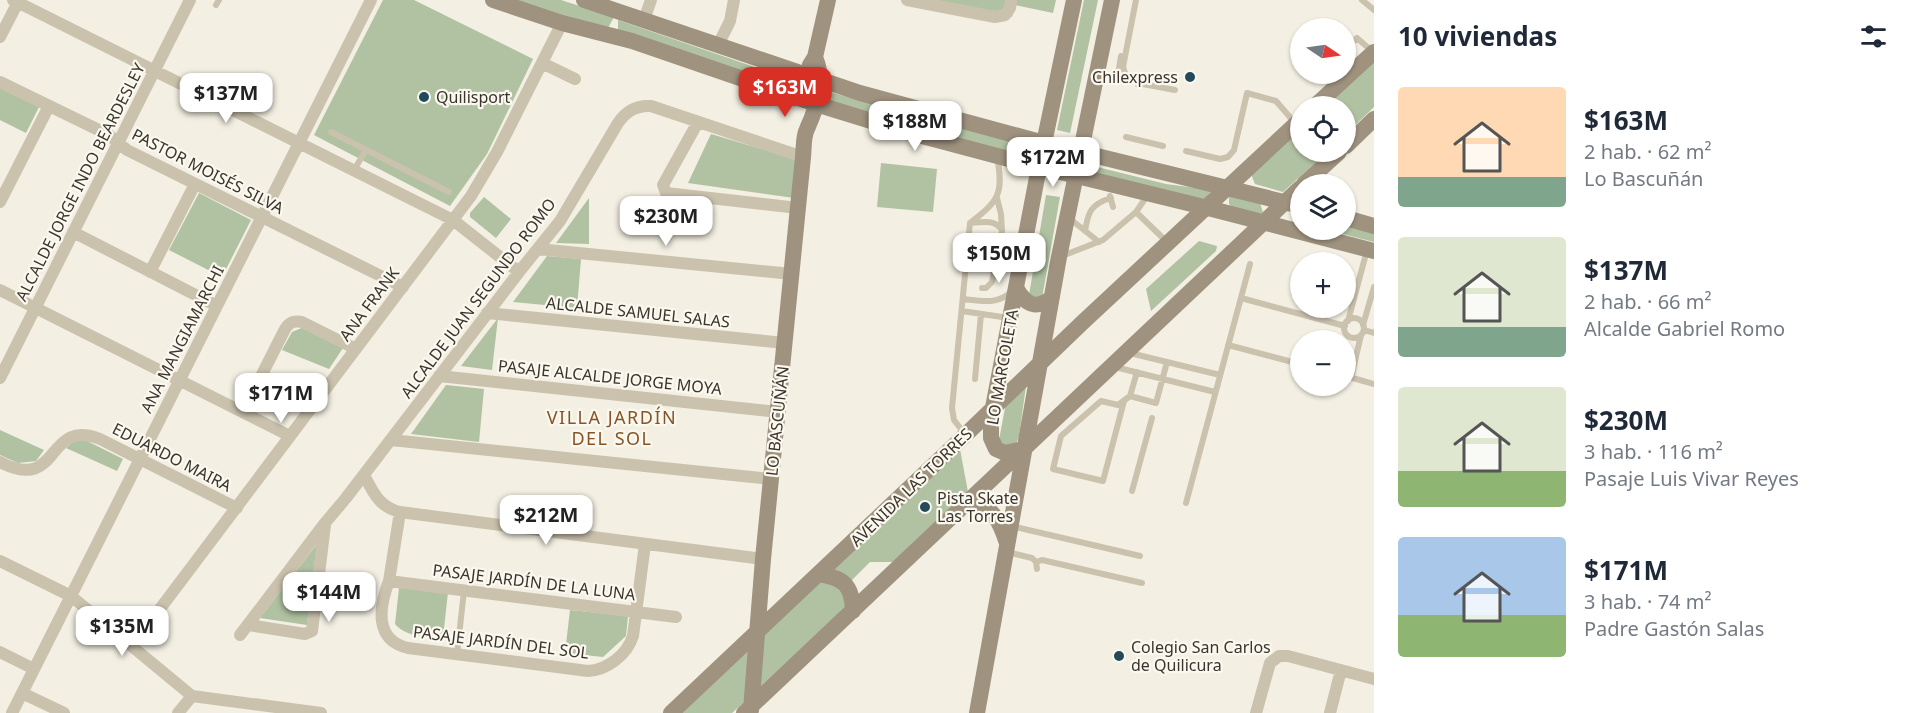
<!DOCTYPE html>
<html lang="es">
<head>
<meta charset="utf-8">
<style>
	:root { --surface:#fff; --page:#f2f2f3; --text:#1f2937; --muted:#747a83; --accent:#d93025 }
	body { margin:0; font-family:"Noto Sans",sans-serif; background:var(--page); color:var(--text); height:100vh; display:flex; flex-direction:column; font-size:22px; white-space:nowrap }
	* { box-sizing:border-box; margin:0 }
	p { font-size:20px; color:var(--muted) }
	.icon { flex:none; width:33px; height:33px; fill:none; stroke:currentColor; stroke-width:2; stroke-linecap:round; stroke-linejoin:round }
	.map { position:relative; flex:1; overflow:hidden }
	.panel { display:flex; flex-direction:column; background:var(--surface); width:540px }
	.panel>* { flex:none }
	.needle { width:39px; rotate:103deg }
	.tools { position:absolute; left:1290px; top:18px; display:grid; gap:12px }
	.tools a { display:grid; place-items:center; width:66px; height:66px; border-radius:50%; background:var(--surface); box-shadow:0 2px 4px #0004; font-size:30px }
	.price { position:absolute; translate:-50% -51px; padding:0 14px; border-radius:12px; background:#fff; color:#222; font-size:20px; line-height:39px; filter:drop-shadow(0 2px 3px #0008) }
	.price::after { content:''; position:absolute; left:50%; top:36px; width:18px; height:14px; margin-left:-9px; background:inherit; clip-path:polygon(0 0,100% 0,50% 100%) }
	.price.active { background:var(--accent); color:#fff }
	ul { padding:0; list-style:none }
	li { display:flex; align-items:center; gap:18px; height:150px; padding:0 24px }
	li span { display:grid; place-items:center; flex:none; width:168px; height:120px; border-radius:6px; color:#555 }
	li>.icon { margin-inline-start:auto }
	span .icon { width:72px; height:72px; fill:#fffc; stroke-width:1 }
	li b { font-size:26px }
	h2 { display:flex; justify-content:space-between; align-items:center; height:72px; padding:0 24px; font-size:26px }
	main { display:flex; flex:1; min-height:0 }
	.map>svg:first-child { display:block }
	.green { fill:#b0c2a2 }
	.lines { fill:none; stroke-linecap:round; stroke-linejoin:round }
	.lane { stroke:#cbc2ae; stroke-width:6 }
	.street { stroke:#cbc2ae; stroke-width:12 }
	.secondary { stroke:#9f927f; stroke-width:16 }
	.poi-dot { fill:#224a5b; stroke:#faf8ef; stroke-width:2 }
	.labels { text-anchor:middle; stroke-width:4.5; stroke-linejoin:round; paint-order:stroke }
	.poi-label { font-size:16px; fill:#3a342c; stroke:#faf8ef; text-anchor:start }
	.street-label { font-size:16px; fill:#3a342c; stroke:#faf8ef }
	.neighbourhood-label { font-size:18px; letter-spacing:1.5px; fill:#875427; stroke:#faf8ef }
</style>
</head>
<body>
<main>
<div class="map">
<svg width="1374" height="713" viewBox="0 0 1374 713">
	<rect width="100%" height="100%" fill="#f3efe2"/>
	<!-- green -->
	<path class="green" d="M 383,0 L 414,0 L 533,59 L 487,154 L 450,206 L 314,135 Z
		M 513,0 L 561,0 L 614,17 L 608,28 L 570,19 Z
		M 932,0 L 1056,0 L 1053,13 L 1015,5 L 1012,17 Z
		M 1084,0 L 1098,0 L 1070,133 L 1057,130 Z
		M 618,20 L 792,80 L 788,89 L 618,33 Z
		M 1374,58 L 1374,107 L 1346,134 L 1346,106 L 1321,106 Z
		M 0,87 L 39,107 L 26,133 L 0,120 Z
		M 822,90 L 1029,146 L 1028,158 L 823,102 Z
		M 1300,126 L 1300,152 L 1327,152 L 1283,192 L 1255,184 L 1251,174 Z
		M 711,134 L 795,159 L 794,198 L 688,183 Z
		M 881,163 L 937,169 L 933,212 L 877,207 Z
		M 1089,165 L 1166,184 L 1212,190 L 1204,200 L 1086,171 L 1086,166 Z
		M 199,193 L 251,220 L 222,277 L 169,250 Z
		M 1046,195 L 1060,197 L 1042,298 L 1029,295 Z
		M 1229,196 L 1260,203 L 1263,212 L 1260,214 L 1232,207 L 1229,204 Z
		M 484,197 L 511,219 L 496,238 L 470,217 L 470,213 Z
		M 589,198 L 589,244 L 556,243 Z
		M 1346,223 L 1374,230 L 1374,242 L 1327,230 L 1346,230 Z
		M 1199,241 L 1217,246 L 1216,251 L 1151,311 L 1146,289 Z
		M 547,256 L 581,259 L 577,308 L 513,302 Z
		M 498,318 L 492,370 L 461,366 Z
		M 304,327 L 343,348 L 329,369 L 282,350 L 292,332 Z
		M 446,385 L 484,389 L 479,442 L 411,434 Z
		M 1026,386 L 1019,436 L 1016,444 L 1009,450 L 999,440 L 1006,403 Z
		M 0,430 L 44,450 L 36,461 L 18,463 L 0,455 Z
		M 75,440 L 87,441 L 123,459 L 117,471 L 66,448 Z
		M 960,449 L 968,492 L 894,562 L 870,562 L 851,581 L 831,570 Z
		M 317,544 L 307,625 L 260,618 Z
		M 822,579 L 833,580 L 850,603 L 732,713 L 679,713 Z
		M 399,588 L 448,592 L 443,638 C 426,636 407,638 395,624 Z
		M 570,610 L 628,616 L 626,636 L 603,657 L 565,653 Z"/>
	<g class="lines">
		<!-- lane -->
		<path class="lane" d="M 1136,0 L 1123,67 L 1125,73 L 1140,84
			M 1362,0 L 1374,10
			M 216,5 L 219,0
			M 1346,48 L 1357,38 L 1373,52
			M 1117,80 L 1121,56
			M 1138,85 L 1143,84 L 1175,90
			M 331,132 L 449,192
			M 1126,137 L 1163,146
			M 1186,151 L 1220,159 L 1228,157 L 1234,150 L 1247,93 L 1276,101 L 1295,123
			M 354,170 L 366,150
			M 1110,196 L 1113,207
			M 1136,212 L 1166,241
			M 1069,218 L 1099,242
			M 971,223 C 982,222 995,219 1002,230
			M 1085,231 C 1088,212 1091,204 1111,198
			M 1062,256 L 1103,240 L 1136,212 L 1147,196
			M 982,288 L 986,288 L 992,282 L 1002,231 L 1001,214 L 997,198
			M 1241,298 L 1345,326
			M 963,299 C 981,301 997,305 1011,292
			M 962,311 L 1009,318
			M1344 328a10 10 0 1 1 20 0a10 10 0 1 1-20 0Z
			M 1348,321 L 1367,250
			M 1363,325 L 1374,287
			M 1364,330 L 1374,333
			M 1228,345 L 1300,364
			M 1130,353 L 1220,375
			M 1115,367 L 1215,392
			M 1346,376 L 1374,384
			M 1351,378 L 1361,335
			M 975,379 L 981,314
			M 1130,396 L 1156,403 L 1167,362
			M 1124,401 L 1103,481 L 1053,469 L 1061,436 L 1101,401 L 1118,405 L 1130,396 L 1137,372
			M 964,433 L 954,420 L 952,408 L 970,223 C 999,201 1004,193 997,157
			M 1132,491 L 1152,418
			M 1186,503 L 1250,264
			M 1011,526 L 1140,556
			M 1007,552 L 1032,558 L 1036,562 L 1037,569
			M 1036,562 L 1042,560 L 1142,583
			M 457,654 L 464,591"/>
		<!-- street -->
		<path class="street" d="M 13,0 L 453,220 L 519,272
			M 907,0 L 995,17 L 1005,15 L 1010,8 L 1011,0
			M 644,20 L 651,0
			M 0,37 L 18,2
			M 718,45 L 730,21 L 734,0
			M 542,63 L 575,79
			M 0,82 L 109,135 L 127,150 L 403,287
			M 698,122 L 663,185 L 666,193 L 798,208
			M 0,202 L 49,106
			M 73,232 L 217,306
			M 538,249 L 792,274
			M 150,272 L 195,184
			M 0,290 L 290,436
			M 487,313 L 785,343
			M 439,376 L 778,412
			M 0,378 L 190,0
			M 243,412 L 284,331 C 288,323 293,320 302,322 L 356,349
			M 391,440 L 771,479
			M 0,462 C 62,494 44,417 100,439 L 237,508
			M 364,475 C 373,492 379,507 400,512 L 763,559
			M 400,512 L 389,581 C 379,607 374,640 408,648 L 588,671 C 607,670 627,655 633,636 L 645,544
			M 0,561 L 71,596 L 192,696 L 321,713
			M 389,581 L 676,617
			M 248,625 L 305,634 L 312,631 L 325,525
			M 240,635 L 325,523 L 346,498 L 519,272 L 560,221 L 618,123 C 626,111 637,105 651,106 L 803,157
			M 132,646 L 471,196 L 497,152 L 562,23
			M 0,652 L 34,669
			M 22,693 L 64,713
			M 12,713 L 371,0
			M 178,713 L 192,696
			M 1256,713 L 1270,663 L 1279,656 L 1288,656 L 1374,679
			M 1330,713 L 1341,670"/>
		<!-- secondary -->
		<path class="secondary" d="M 493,0 L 562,23 L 632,41 L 816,104 L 907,132 L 1024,163 L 1208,208 L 1374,251
			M 584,0 L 860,93 L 1044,143 L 1300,206
			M 810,65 L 815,57 L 828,0
			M 1315,106 L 1374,52
			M 1346,146 L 1374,119
			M 1304,184 L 1339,152
			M 1346,218 L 1374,226
			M 1016,288 C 1025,304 1037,311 1052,297
			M 1024,449 L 1005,453 L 996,449 L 991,438 L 991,418 L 1039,167 L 1074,0
			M 967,503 C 993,504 1000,522 1007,543
			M 819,574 C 844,578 852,585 853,611
			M 751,710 L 763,559 L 803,157 C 804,148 803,137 807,129 C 818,104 826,84 815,57
			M 671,713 L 958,442 L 1083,322 L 1300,120
			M 744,713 L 1300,188
			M 977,713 L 1059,257 L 1112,0"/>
	</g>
	<!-- markers -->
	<g class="poi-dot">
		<circle cx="1190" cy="77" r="6"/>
		<circle cx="424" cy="97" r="6"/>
		<circle cx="925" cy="507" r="6"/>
		<circle cx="1119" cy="656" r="6"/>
	</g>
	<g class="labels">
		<!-- poi labels -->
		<g class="poi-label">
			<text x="1178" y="83" text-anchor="end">Chilexpress</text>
			<text x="436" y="103">Quilisport</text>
			<text x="937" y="504">Pista Skate<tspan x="937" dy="18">Las Torres</tspan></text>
			<text x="1131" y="653">Colegio San Carlos<tspan x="1131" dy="18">de Quilicura</tspan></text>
		</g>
		<!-- street labels -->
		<g class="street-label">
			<text transform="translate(208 171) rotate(27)" y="6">PASTOR MOISÉS SILVA</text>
			<text transform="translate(80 182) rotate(-63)" y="6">ALCALDE JORGE INDO BEARDESLEY</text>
			<text transform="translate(478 298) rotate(-53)" y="6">ALCALDE JUAN SEGUNDO ROMO</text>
			<text transform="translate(369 304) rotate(-53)" y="6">ANA FRANK</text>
			<text transform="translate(638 312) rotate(6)" y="6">ALCALDE SAMUEL SALAS</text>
			<text transform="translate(182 339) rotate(-63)" y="6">ANA MANGIAMARCHI</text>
			<text transform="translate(1002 367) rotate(-80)" y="6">LO MARCOLETA</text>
			<text transform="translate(610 377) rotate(6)" y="6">PASAJE ALCALDE JORGE MOYA</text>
			<text transform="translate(777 421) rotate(-84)" y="6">LO BASCUÑÁN</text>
			<text transform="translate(172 457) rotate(27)" y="6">EDUARDO MAIRA</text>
			<text transform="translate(911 487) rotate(-44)" y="6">AVENIDA LAS TORRES</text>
			<text transform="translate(534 582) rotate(7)" y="6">PASAJE JARDÍN DE LA LUNA</text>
			<text transform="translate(501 642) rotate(7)" y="6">PASAJE JARDÍN DEL SOL</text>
		</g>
		<!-- neighbourhood labels -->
		<g class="neighbourhood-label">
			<text x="612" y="424">VILLA JARDÍN<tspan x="612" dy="21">DEL SOL</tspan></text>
		</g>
	</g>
</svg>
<div class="tools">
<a><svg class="needle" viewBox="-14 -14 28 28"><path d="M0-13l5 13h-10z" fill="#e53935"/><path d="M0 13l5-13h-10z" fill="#747a83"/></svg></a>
<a><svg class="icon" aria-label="locate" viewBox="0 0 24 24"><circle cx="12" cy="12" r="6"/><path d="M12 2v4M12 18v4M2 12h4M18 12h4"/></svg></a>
<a><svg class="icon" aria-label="layers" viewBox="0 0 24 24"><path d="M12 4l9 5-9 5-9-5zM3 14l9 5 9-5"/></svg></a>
<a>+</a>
<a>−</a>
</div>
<b class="price active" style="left:785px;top:118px">$163M</b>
<b class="price" style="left:226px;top:124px">$137M</b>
<b class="price" style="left:915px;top:152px">$188M</b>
<b class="price" style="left:1053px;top:188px">$172M</b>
<b class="price" style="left:666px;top:247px">$230M</b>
<b class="price" style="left:999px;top:284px">$150M</b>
<b class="price" style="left:281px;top:424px">$171M</b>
<b class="price" style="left:546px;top:546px">$212M</b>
<b class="price" style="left:329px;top:623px">$144M</b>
<b class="price" style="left:122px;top:657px">$135M</b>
</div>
<section class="panel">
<h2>10 viviendas<svg class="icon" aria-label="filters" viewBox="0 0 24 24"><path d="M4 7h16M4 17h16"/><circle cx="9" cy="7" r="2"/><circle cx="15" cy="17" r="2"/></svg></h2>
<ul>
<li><span style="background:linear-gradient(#ffd9b3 75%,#7fa58c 0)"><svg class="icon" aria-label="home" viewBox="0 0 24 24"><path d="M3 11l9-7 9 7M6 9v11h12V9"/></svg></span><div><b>$163M</b><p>2 hab. · 62 m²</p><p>Lo Bascuñán</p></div></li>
<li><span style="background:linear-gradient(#dfe7d0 75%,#7fa58c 0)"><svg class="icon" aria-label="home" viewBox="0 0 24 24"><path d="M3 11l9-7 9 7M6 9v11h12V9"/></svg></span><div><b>$137M</b><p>2 hab. · 66 m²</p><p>Alcalde Gabriel Romo</p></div></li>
<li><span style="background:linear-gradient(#dfe7d0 70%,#8fb573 0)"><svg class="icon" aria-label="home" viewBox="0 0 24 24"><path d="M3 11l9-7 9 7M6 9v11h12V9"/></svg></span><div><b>$230M</b><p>3 hab. · 116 m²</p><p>Pasaje Luis Vivar Reyes</p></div></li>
<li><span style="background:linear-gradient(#a9c7e8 65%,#8fb573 0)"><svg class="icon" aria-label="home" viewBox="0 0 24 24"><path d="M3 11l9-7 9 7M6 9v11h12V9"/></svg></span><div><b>$171M</b><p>3 hab. · 74 m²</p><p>Padre Gastón Salas</p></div></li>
</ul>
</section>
</main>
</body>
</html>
